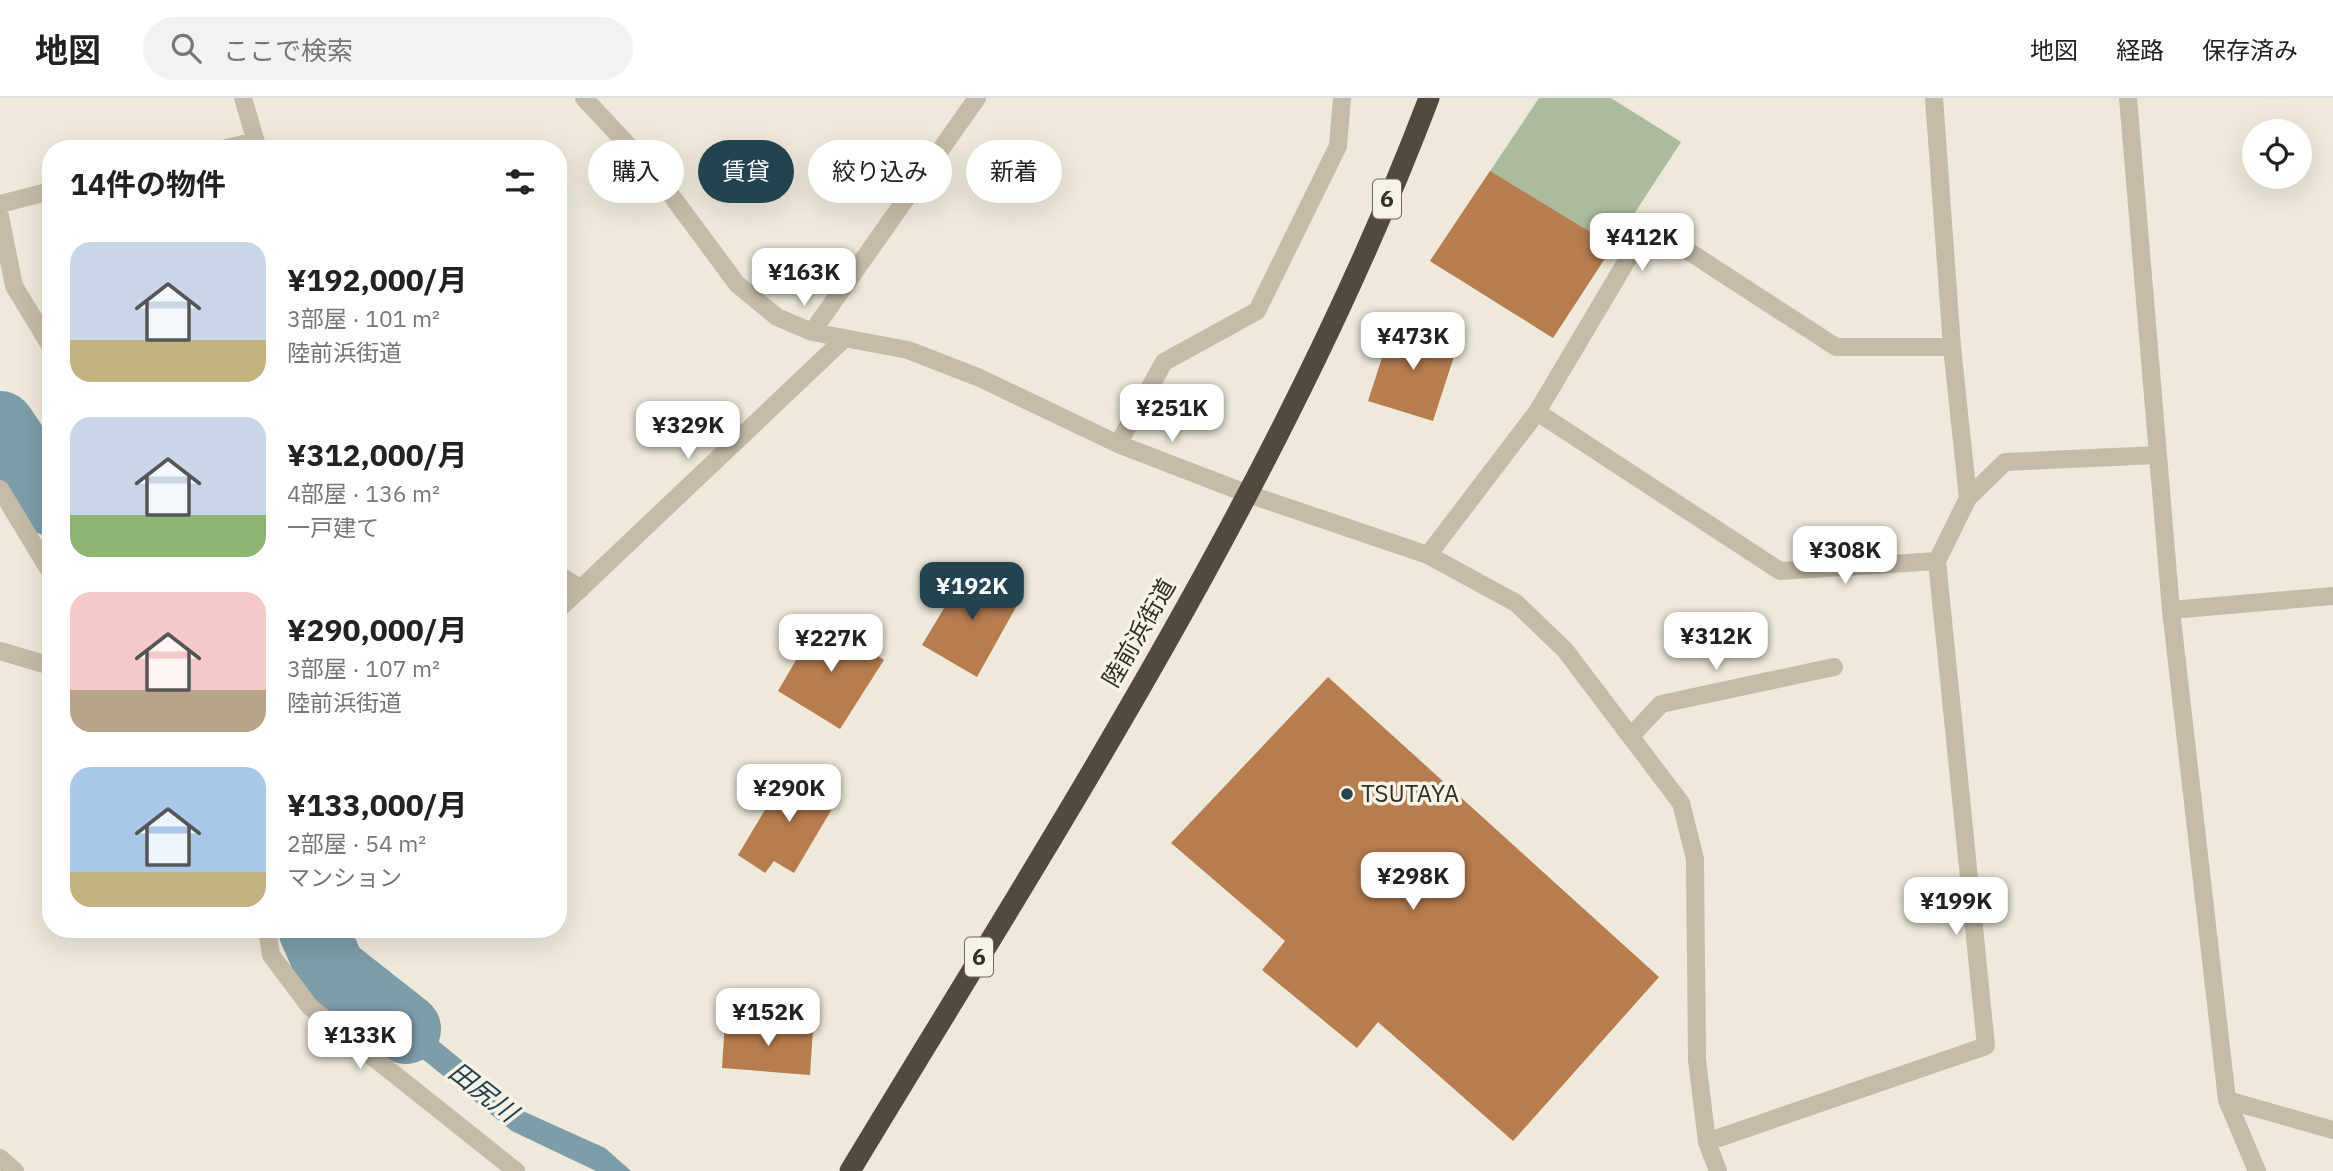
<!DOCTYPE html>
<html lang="ja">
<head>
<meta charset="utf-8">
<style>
	:root { --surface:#fff; --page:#f2f2f2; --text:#222; --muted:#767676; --line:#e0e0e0; --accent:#22434f }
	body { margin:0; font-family:"IBM Plex Sans","Noto Sans JP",sans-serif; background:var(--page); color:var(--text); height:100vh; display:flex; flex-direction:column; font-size:26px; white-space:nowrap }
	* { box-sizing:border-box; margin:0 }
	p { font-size:23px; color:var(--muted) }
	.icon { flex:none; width:38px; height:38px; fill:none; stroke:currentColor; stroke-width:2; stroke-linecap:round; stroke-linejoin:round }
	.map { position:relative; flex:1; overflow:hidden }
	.side { position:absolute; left:42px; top:42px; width:525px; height:798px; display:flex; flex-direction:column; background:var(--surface); border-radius:28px; box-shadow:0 7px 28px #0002 }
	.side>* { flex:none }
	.hud { position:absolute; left:588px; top:42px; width:665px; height:63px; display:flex; gap:14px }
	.buttons { position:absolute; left:2242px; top:21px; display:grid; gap:14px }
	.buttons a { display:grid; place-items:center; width:70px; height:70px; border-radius:50%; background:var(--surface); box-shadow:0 7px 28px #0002; font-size:35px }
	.price { position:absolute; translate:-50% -60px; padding:0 16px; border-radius:14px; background:#fff; color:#222; font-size:23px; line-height:46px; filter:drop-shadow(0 2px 4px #0008) }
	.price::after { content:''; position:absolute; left:50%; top:42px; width:21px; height:16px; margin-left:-10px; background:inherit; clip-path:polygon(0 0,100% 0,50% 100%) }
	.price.active { background:var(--accent); color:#fff }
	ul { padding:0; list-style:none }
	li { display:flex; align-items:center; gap:21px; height:175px; padding:0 28px }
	li span { display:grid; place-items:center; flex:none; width:196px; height:140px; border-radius:21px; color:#555 }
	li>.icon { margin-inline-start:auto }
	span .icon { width:84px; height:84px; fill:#fffc; stroke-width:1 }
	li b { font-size:30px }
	h2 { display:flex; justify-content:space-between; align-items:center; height:84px; padding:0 28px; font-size:30px }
	.chip { padding:0 24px; border-radius:32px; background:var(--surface); box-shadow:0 7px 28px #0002; font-size:24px; line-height:63px }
	.chip.active { background:var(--accent); color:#fff }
	header { display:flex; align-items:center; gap:42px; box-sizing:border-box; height:98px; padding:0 35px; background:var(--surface); border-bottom:2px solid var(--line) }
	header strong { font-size:33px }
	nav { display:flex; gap:38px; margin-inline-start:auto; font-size:24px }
	.search { width:490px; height:63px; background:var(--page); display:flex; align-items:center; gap:18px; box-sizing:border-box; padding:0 24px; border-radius:38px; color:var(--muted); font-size:26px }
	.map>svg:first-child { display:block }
	.green { fill:#abbb9c }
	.water { fill:#7d9da8 }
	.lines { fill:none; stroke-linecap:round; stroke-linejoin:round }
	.river { stroke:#7d9da8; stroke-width:70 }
	.building { fill:#b87d4f }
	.minor { stroke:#c5bba8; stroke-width:18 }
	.highway { stroke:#52493f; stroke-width:21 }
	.poi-dot { fill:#22434f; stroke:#f7f2e6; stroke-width:2.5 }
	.labels { text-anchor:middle; stroke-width:7; stroke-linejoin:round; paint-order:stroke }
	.shield { fill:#f7f2e6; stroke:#6d6860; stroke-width:2 }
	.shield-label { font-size:23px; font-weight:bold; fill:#322d27 }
	.street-label { font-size:24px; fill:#322d27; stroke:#f7f2e6 }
	.poi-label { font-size:24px; fill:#322d27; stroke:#f7f2e6; text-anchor:start }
	.water-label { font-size:26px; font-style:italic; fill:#22434f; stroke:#f7f2e6 }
</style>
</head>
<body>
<header>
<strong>地図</strong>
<div class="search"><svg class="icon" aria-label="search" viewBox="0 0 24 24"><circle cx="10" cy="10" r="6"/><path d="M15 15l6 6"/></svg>ここで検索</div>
<nav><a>地図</a><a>経路</a><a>保存済み</a></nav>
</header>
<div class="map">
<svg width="2333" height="1073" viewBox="0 0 2333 1073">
	<rect width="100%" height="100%" fill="#eee9da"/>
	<!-- green -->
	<path class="green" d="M 1539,0 L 1611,0 L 1681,44 L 1553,240 L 1430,163 Z"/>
	<!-- water -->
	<path class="water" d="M 340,863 L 525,1014 L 605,1050 L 631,1073 L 596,1073 L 512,1033 L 324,882 Z"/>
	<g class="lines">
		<!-- river -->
		<path class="river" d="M 0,328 L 51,403
			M 313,831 L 331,872 L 406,931"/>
	</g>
	<!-- building -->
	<path class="building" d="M 1490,73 L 1613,148 L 1553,240 L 1430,163 Z
		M 1393,226 L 1458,246 L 1433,323 L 1368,303 Z
		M 968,470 L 1021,500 L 977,579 L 922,547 Z
		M 820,521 L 884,562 L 840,631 L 778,593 Z
		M 1328,579 L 1659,879 L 1513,1043 L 1378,924 L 1357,950 L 1262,872 L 1285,843 L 1171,745 Z
		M 790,670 L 839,699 L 794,775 L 774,763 L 765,775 L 738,757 Z
		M 725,923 L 813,930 L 810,977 L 722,970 Z"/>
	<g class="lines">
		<!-- minor -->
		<path class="minor" d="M 243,0 L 258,51
			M 584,0 L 657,78 L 737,186 L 777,219 L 812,234 L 908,252 L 980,280 L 1118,346 L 1248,396 L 1428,457 L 1516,505 L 1565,552 L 1681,705 L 1695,761 L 1697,962 L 1707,1044 L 1718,1073
			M 1934,0 L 1952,249 L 1968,400
			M 2128,0 L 2171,512 L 2227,1002 L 2257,1073
			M 223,51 L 255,43
			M 0,106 L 51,93
			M 0,118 L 14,188 L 51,249
			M 812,234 L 977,0
			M 1537,314 L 1780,473 L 1937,463 L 1968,400 L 2005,364 L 2157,357
			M 1118,346 L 1164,264 L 1257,213 L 1338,48 L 1342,0
			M 0,391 L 51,475
			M 1428,457 L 1537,314 L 1648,127 L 1836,249 L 1952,249
			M 558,476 L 581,491
			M 558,512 L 844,241
			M 2171,512 L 2333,498
			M 0,553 L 51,568
			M 1631,638 L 1661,606 L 1834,569
			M 267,831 L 271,857 L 310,909 L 516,1073
			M 2227,1002 L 2333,1032
			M 1707,1044 L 1986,948 L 1937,463
			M 0,1060 L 15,1073"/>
		<!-- highway -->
		<path class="highway" d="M 850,1073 C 1058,729 1286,377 1429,0"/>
	</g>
	<!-- markers -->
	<circle class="poi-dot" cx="1347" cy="696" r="7"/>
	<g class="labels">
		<!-- shield labels -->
		<g class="shield">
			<rect x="1373" y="81.5" width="28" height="39" rx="5"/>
			<rect x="965" y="839.5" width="28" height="39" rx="5"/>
		</g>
		<g class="shield-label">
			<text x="1387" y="109">6</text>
			<text x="979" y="867">6</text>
		</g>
		<!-- street labels -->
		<g class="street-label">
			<text transform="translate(1139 535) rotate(-60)" y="8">陸前浜街道</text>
		</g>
		<!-- poi labels -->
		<g class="poi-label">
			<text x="1361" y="704">TSUTAYA</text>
		</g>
		<!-- water labels -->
		<g class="water-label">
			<text transform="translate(483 994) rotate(38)" y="9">田尻川</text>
		</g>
	</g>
</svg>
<div class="buttons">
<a><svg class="icon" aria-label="locate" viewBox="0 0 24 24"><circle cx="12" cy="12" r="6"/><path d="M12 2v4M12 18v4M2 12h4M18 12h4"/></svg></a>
</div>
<b class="price" style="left:1642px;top:175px">¥412K</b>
<b class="price" style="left:804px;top:210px">¥163K</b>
<b class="price" style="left:1413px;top:274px">¥473K</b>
<b class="price" style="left:1172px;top:346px">¥251K</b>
<b class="price" style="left:688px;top:363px">¥329K</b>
<b class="price" style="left:1845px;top:488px">¥308K</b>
<b class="price active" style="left:972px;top:524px">¥192K</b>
<b class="price" style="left:1716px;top:574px">¥312K</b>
<b class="price" style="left:831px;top:576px">¥227K</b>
<b class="price" style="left:789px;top:726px">¥290K</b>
<b class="price" style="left:1413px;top:814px">¥298K</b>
<b class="price" style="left:1956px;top:839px">¥199K</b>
<b class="price" style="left:768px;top:950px">¥152K</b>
<b class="price" style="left:360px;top:973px">¥133K</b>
<div class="hud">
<a class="chip">購入</a>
<a class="chip active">賃貸</a>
<a class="chip">絞り込み</a>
<a class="chip">新着</a>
</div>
<section class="side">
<h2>14件の物件<svg class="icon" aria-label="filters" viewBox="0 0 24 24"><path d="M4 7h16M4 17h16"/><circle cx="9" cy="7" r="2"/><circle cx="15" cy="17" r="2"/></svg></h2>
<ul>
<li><span style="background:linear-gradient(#c9d6e8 70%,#c2b280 0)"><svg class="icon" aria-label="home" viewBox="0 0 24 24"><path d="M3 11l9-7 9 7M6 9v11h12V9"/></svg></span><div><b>¥192,000/月</b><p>3部屋 · 101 m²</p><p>陸前浜街道</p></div></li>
<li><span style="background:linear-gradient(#c9d6e8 70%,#8fb573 0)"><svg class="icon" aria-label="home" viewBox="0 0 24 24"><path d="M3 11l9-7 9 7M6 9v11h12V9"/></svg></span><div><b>¥312,000/月</b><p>4部屋 · 136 m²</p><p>一戸建て</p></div></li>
<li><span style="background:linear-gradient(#f6c9c9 70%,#b9a48a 0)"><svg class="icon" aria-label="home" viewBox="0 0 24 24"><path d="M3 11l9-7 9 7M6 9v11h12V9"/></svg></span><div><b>¥290,000/月</b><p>3部屋 · 107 m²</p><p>陸前浜街道</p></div></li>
<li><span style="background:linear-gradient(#a9c7e8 75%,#c2b280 0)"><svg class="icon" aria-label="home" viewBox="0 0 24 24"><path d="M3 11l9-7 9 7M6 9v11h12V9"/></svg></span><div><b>¥133,000/月</b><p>2部屋 · 54 m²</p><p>マンション</p></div></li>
</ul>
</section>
</div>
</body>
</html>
